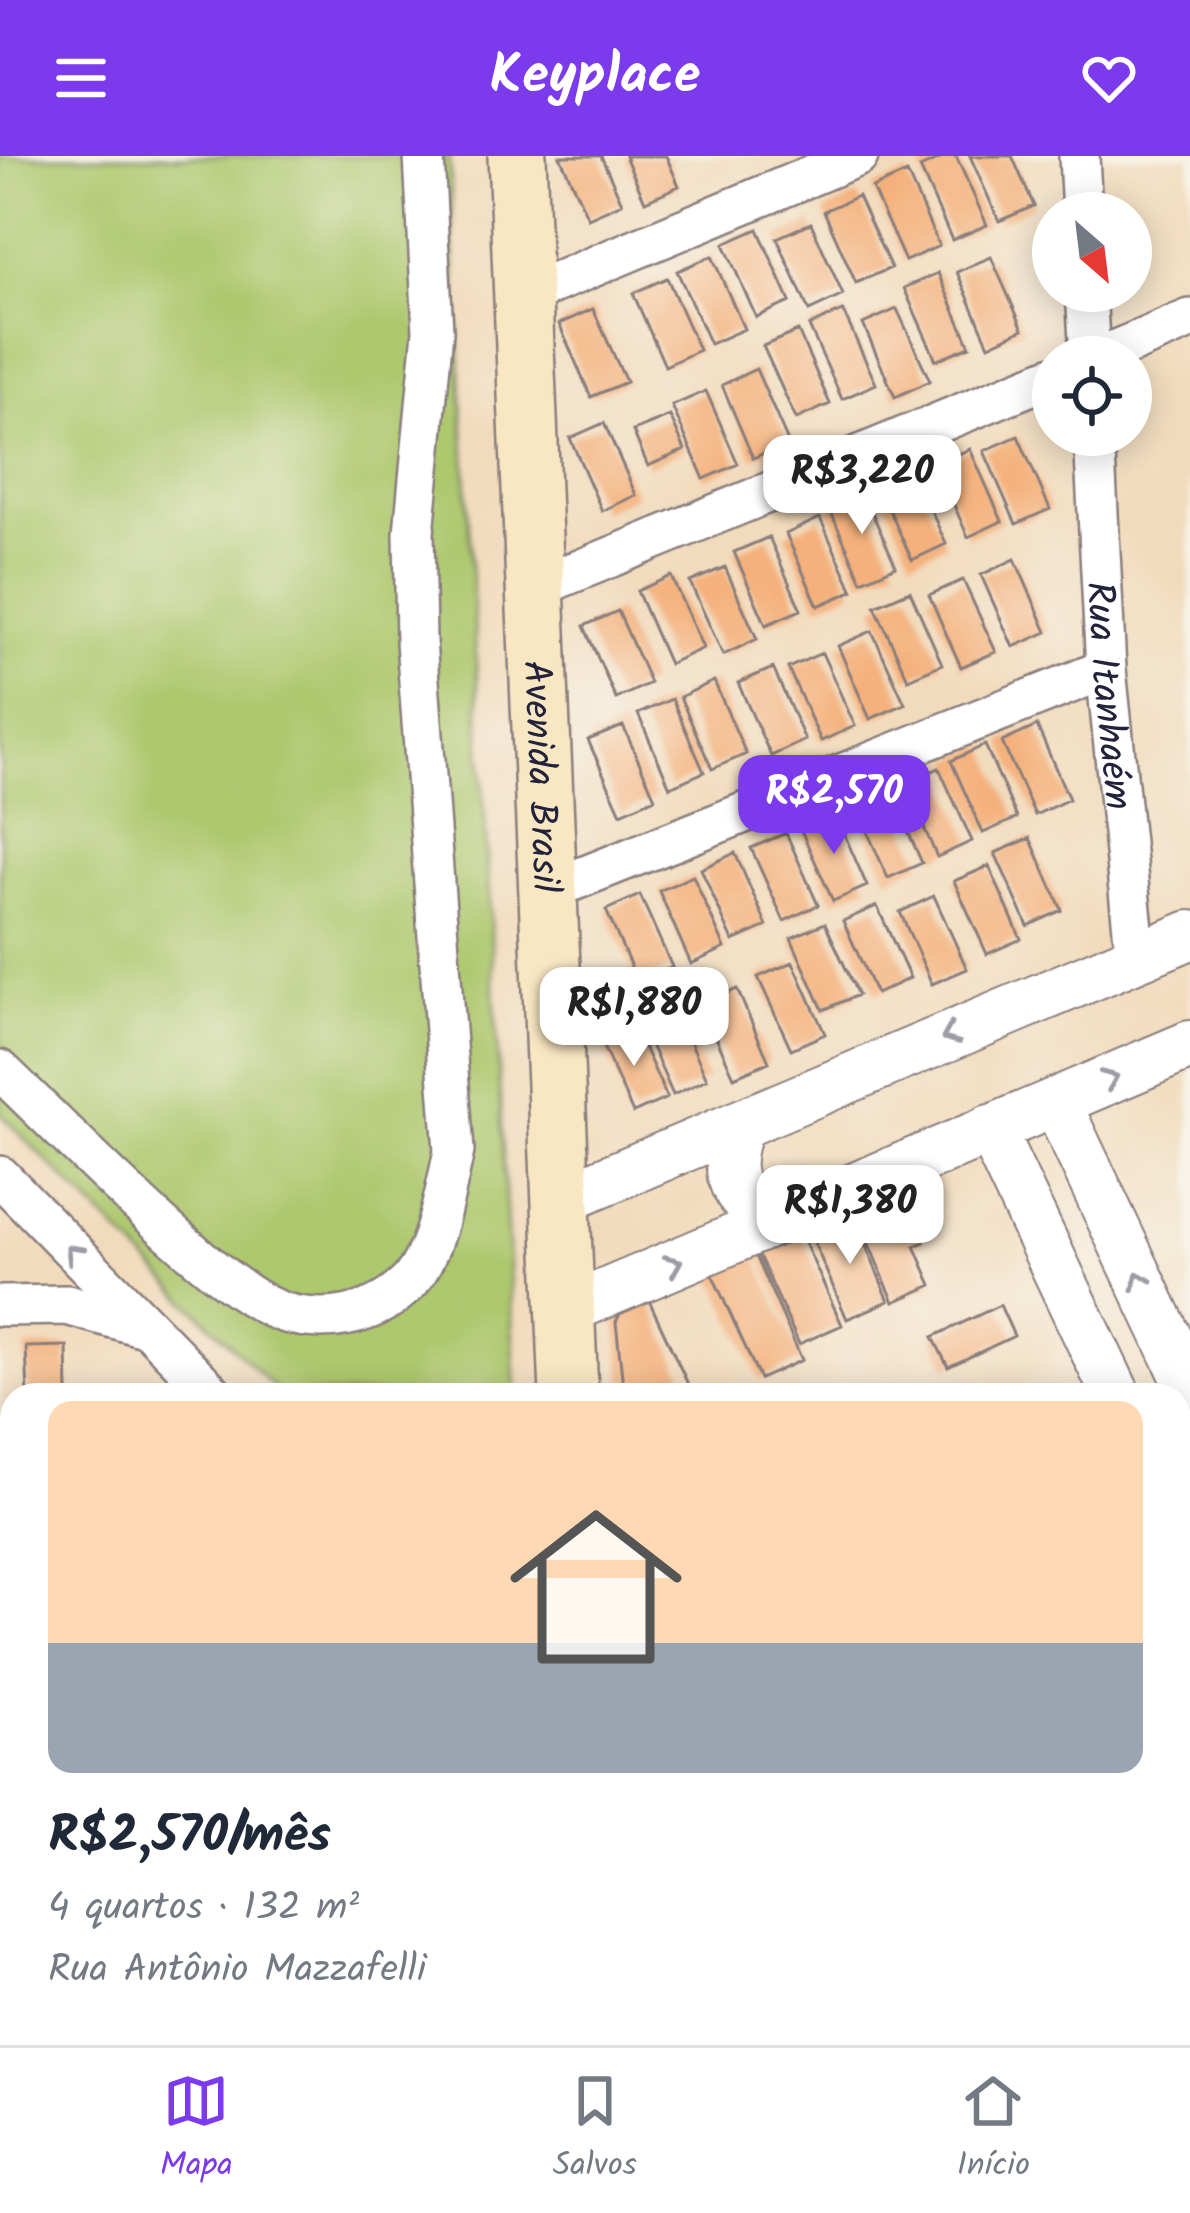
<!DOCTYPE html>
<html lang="pt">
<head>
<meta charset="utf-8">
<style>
	:root { --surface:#fff; --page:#f2f2f3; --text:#1f2937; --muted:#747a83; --line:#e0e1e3; --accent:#7c3aed }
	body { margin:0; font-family:Kalam,sans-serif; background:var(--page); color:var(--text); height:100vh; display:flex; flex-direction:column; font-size:45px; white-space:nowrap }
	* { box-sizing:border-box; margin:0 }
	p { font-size:39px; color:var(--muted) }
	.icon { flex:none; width:66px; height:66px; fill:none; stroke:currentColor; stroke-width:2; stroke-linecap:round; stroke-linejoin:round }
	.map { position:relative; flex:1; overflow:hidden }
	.side { position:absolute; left:0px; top:1227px; width:1191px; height:663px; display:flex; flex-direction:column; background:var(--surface); border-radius:36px 36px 0 0; box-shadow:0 6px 30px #0003 }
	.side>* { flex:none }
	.needle { width:78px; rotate:152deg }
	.buttons { position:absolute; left:1032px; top:36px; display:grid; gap:24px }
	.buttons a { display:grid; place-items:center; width:120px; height:120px; border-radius:50%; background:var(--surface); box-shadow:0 6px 30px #0003; font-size:60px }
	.price { position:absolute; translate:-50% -102px; padding:0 27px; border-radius:24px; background:#fff; color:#222; font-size:39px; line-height:78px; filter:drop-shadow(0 3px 6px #0008) }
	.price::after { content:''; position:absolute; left:50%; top:72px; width:36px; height:27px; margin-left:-18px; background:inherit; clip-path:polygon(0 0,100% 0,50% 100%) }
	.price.active { background:var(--accent); color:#fff }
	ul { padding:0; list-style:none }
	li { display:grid; align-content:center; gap:24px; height:636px; padding:0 48px }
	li+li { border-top:3px solid var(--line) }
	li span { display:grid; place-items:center; height:372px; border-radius:24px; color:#555 }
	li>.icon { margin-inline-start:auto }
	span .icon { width:216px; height:216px; fill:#fffc; stroke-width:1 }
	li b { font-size:51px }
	header { display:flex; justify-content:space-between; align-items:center; height:156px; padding:0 48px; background:var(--accent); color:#fff; font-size:54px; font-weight:700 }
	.menu { display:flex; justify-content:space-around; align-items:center; height:168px; border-top:3px solid var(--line); background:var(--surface); font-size:33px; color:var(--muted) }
	.menu a { display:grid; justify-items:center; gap:6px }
	.menu .active { color:var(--accent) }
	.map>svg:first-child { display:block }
	.green { fill:#aec86e; stroke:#687554; stroke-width:3 }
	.building { fill:#f4b17c }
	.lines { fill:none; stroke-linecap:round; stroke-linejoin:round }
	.service-casing { stroke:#8a7e7c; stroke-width:26 }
	.minor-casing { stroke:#8a7e7c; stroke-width:44 }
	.tertiary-casing { stroke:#8a7e7c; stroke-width:52 }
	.secondary-casing { stroke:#8a7e7c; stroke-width:62 }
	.motorway-casing { stroke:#8a7e7c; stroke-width:70 }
	.service { stroke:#fff; stroke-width:21 }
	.minor { stroke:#fff; stroke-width:39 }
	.tertiary { stroke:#fff; stroke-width:48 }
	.secondary { stroke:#f9e7c3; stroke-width:57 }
	.motorway { stroke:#f0c469; stroke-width:66 }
	.oneway { stroke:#9c9ca7 }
	.labels { text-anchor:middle; stroke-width:9; stroke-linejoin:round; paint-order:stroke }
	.street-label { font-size:39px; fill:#22223b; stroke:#f7f3e8 }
</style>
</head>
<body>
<header><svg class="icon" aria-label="menu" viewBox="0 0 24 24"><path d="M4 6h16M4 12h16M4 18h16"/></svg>Keyplace<svg class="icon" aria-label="heart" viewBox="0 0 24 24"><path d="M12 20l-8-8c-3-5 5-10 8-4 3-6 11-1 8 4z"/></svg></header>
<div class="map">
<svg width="1190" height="1889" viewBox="0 0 1190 1889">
	<rect width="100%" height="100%" fill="#f7f3e8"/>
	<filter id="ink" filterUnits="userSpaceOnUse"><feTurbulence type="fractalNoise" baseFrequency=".00833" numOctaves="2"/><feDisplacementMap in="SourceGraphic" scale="24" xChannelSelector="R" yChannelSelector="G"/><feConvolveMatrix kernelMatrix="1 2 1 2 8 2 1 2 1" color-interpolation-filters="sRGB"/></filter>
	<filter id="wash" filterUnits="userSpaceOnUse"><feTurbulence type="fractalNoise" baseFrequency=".004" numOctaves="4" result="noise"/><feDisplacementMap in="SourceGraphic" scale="48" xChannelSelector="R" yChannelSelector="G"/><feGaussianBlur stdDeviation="2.7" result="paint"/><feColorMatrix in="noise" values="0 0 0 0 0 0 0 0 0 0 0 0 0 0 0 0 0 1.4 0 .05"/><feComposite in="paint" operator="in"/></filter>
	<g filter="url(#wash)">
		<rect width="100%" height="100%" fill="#f2dbbd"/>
		<!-- green -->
		<path class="green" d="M 0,0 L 449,0 L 516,1239 L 281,1239 L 0,958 Z"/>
		<g id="blocks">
			<!-- building -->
			<path class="building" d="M 560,0 L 601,0 L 622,47 L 588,62 Z
				M 625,0 L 666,0 L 679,30 L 645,45 Z
				M 946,0 L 956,0 L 987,69 L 952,84 L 920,12 Z
				M 970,0 L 1012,0 L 1034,50 L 999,65 Z
				M 907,17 L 939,90 L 905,105 L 872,32 Z
				M 858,40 L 891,112 L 856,127 L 824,55 Z
				M 811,67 L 843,139 L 809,155 L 777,82 Z
				M 758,73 L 790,146 L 756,161 L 724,88 Z
				M 712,100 L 744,173 L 710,188 L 677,115 Z
				M 991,101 L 1023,173 L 989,189 L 957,116 Z
				M 938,117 L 970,190 L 936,204 L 904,132 Z
				M 667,122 L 699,194 L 665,210 L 633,137 Z
				M 593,153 L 626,226 L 591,241 L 559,168 Z
				M 897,153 L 930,225 L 895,241 L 863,168 Z
				M 843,155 L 876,228 L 842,243 L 809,170 Z
				M 798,175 L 830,248 L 796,263 L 763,190 Z
				M 756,213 L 788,286 L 753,302 L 722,229 Z
				M 706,235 L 738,308 L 704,323 L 672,250 Z
				M 670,260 L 685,294 L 648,310 L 633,275 Z
				M 604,267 L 636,339 L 602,355 L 570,282 Z
				M 1018,280 L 1050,353 L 1016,368 L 984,295 Z
				M 970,293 L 1002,365 L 968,381 L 936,308 Z
				M 914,316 L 946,388 L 912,404 L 879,331 Z
				M 863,337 L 896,410 L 862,425 L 829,352 Z
				M 820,362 L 853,435 L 818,450 L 786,378 Z
				M 769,381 L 801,454 L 766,469 L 734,396 Z
				M 1015,403 L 1047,476 L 1013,491 L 981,419 Z
				M 725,411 L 757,483 L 723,499 L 690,426 Z
				M 671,420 L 703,492 L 669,508 L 637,435 Z
				M 963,424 L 996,496 L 961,511 L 929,439 Z
				M 910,435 L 942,508 L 908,523 L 875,450 Z
				M 618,455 L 650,527 L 616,543 L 584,470 Z
				M 872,475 L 905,548 L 870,563 L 838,490 Z
				M 822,497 L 855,570 L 821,585 L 788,512 Z
				M 773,512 L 805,584 L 771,600 L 738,527 Z
				M 714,525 L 746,598 L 712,613 L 680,541 Z
				M 672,543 L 704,616 L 670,631 L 638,558 Z
				M 623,570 L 655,642 L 621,657 L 588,584 Z
				M 1037,570 L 1069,643 L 1035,659 L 1002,586 Z
				M 985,589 L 1017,662 L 983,677 L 951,605 Z
				M 939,612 L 972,685 L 937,701 L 905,628 Z
				M 890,635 L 922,707 L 888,722 L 856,650 Z
				M 835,657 L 867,730 L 833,745 L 800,672 Z
				M 786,677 L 818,749 L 784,765 L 751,692 Z
				M 1030,682 L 1062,754 L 1028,770 L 995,697 Z
				M 735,697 L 767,770 L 733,785 L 701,713 Z
				M 989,710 L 1021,783 L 987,798 L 954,725 Z
				M 693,720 L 725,792 L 691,808 L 659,735 Z
				M 640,739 L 672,811 L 638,827 L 606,754 Z
				M 934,740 L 967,813 L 932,828 L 900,756 Z
				M 877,750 L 910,822 L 876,838 L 843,765 Z
				M 825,767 L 858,839 L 823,854 L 791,782 Z
				M 793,806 L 825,878 L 791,893 L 758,821 Z
				M 737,833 L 769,906 L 734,921 L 702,849 Z
				M 675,851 L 707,923 L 673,939 L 641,866 Z
				M 634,869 L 667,942 L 633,957 L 600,884 Z
				M 902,1036 L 924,1086 L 915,1090 L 932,1129 L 894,1146 L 855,1056 Z
				M 853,1059 L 889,1145 L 847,1163 L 810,1077 Z
				M 800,1076 L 842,1169 L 799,1188 L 757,1095 Z
				M 755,1098 L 802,1204 L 760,1223 L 712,1118 Z
				M 647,1140 L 693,1239 L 624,1239 L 616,1166 L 623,1151 Z
				M 1000,1149 L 1014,1180 L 948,1211 L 933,1181 Z
				M 67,1190 L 68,1239 L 28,1239 L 26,1191 Z
				M 657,1878 L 830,1878 L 853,1889 L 657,1889 Z"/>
		</g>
	</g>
	<g filter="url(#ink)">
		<use href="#blocks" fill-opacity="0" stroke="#8a7e7c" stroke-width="3"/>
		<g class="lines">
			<!-- service casing -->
			<g class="service-casing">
				<path id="service" d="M 317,1878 L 318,1889
					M 404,1889 L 524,1883"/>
			</g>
			<!-- minor casing -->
			<g class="minor-casing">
				<g id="minor">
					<path d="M 1079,0 L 1082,57"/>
					<path d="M 1086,135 L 1090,201"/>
					<path d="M 523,140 L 858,0"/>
					<path d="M 1099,201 L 1190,163"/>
					<path id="s1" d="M 1094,279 L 1106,513 L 1136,802"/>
					<path d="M 538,431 L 1053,220"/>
					<path d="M 550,734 L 1106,513"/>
					<path d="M 0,914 C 57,967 221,1140 285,1157 C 326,1168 371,1161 404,1131 C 435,1104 445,1035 454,995 L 416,485 L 414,377 L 433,175 L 424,0"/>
					<path d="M 0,1020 L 214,1239"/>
					<path d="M 0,1150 L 67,1149 L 141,1170"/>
					<path d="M 0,1504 L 12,1736"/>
					<path d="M 1179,1622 L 1190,1628"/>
					<path d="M 20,1878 L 20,1889"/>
					<path d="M 896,1878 L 917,1889"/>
				</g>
			</g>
			<!-- tertiary casing -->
			<g class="tertiary-casing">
				<path id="tertiary" d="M 1056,946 L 1190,1230
					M 740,969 C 721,1014 731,1038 769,1067
					M 990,973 L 1116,1239
					M 562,1043 L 1190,779
					M 566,1154 L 1190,889
					M 1179,1373 L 1190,1396"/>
			</g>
			<!-- secondary casing -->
			<g class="secondary-casing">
				<g id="secondary">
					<path id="s2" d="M 517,0 L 569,1239"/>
				</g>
			</g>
			<!-- motorway casing -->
			<g class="motorway-casing">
				<path id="motorway" d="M 603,1878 L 605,1889"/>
			</g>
			<!-- service -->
			<use href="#service" class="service"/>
			<!-- minor -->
			<use href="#minor" class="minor"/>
			<!-- tertiary -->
			<use href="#tertiary" class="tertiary"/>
			<!-- secondary -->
			<use href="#secondary" class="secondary"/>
			<!-- motorway -->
			<use href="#motorway" class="motorway"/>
		</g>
		<!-- one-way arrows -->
		<defs><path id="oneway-chevron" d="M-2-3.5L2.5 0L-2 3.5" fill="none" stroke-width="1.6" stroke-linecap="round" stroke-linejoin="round" transform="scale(3)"/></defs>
		<g class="oneway">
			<use href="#oneway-chevron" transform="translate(950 879) rotate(157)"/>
			<use href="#oneway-chevron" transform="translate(1110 923) rotate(-23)"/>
			<use href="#oneway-chevron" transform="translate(73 1096) rotate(-134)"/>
			<use href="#oneway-chevron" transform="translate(674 1108) rotate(-23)"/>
			<use href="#oneway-chevron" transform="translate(1140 1124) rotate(-115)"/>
		</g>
	</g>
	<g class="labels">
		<!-- street labels -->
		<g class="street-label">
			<text dy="14" stroke="none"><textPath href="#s1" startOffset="261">Rua Itanhaém</textPath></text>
			<text dy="14" stroke="none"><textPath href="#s2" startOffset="621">Avenida Brasil</textPath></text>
		</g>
	</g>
</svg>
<div class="buttons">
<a><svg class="needle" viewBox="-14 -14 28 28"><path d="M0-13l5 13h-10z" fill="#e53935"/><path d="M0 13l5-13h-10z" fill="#747a83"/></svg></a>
<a><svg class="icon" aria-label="locate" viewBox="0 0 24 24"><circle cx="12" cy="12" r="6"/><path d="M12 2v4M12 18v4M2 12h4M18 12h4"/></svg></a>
</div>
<b class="price" style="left:862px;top:381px">R$3,220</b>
<b class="price active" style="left:834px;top:701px">R$2,570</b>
<b class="price" style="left:634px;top:913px">R$1,880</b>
<b class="price" style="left:850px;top:1111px">R$1,380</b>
<section class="side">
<ul>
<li><span style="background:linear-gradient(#ffd9b3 65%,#9aa5b1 0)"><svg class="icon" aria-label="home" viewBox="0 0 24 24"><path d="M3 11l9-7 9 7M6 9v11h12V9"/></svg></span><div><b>R$2,570/mês</b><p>4 quartos · 132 m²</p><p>Rua Antônio Mazzafelli</p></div></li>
</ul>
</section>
</div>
<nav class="menu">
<a class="active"><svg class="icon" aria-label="map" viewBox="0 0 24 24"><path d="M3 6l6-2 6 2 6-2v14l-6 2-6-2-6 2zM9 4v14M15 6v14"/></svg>Mapa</a>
<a><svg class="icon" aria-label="saved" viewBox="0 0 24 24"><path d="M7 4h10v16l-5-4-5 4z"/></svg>Salvos</a>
<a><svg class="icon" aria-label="home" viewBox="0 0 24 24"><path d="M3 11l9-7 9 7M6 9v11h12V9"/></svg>Início</a>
</nav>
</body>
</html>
